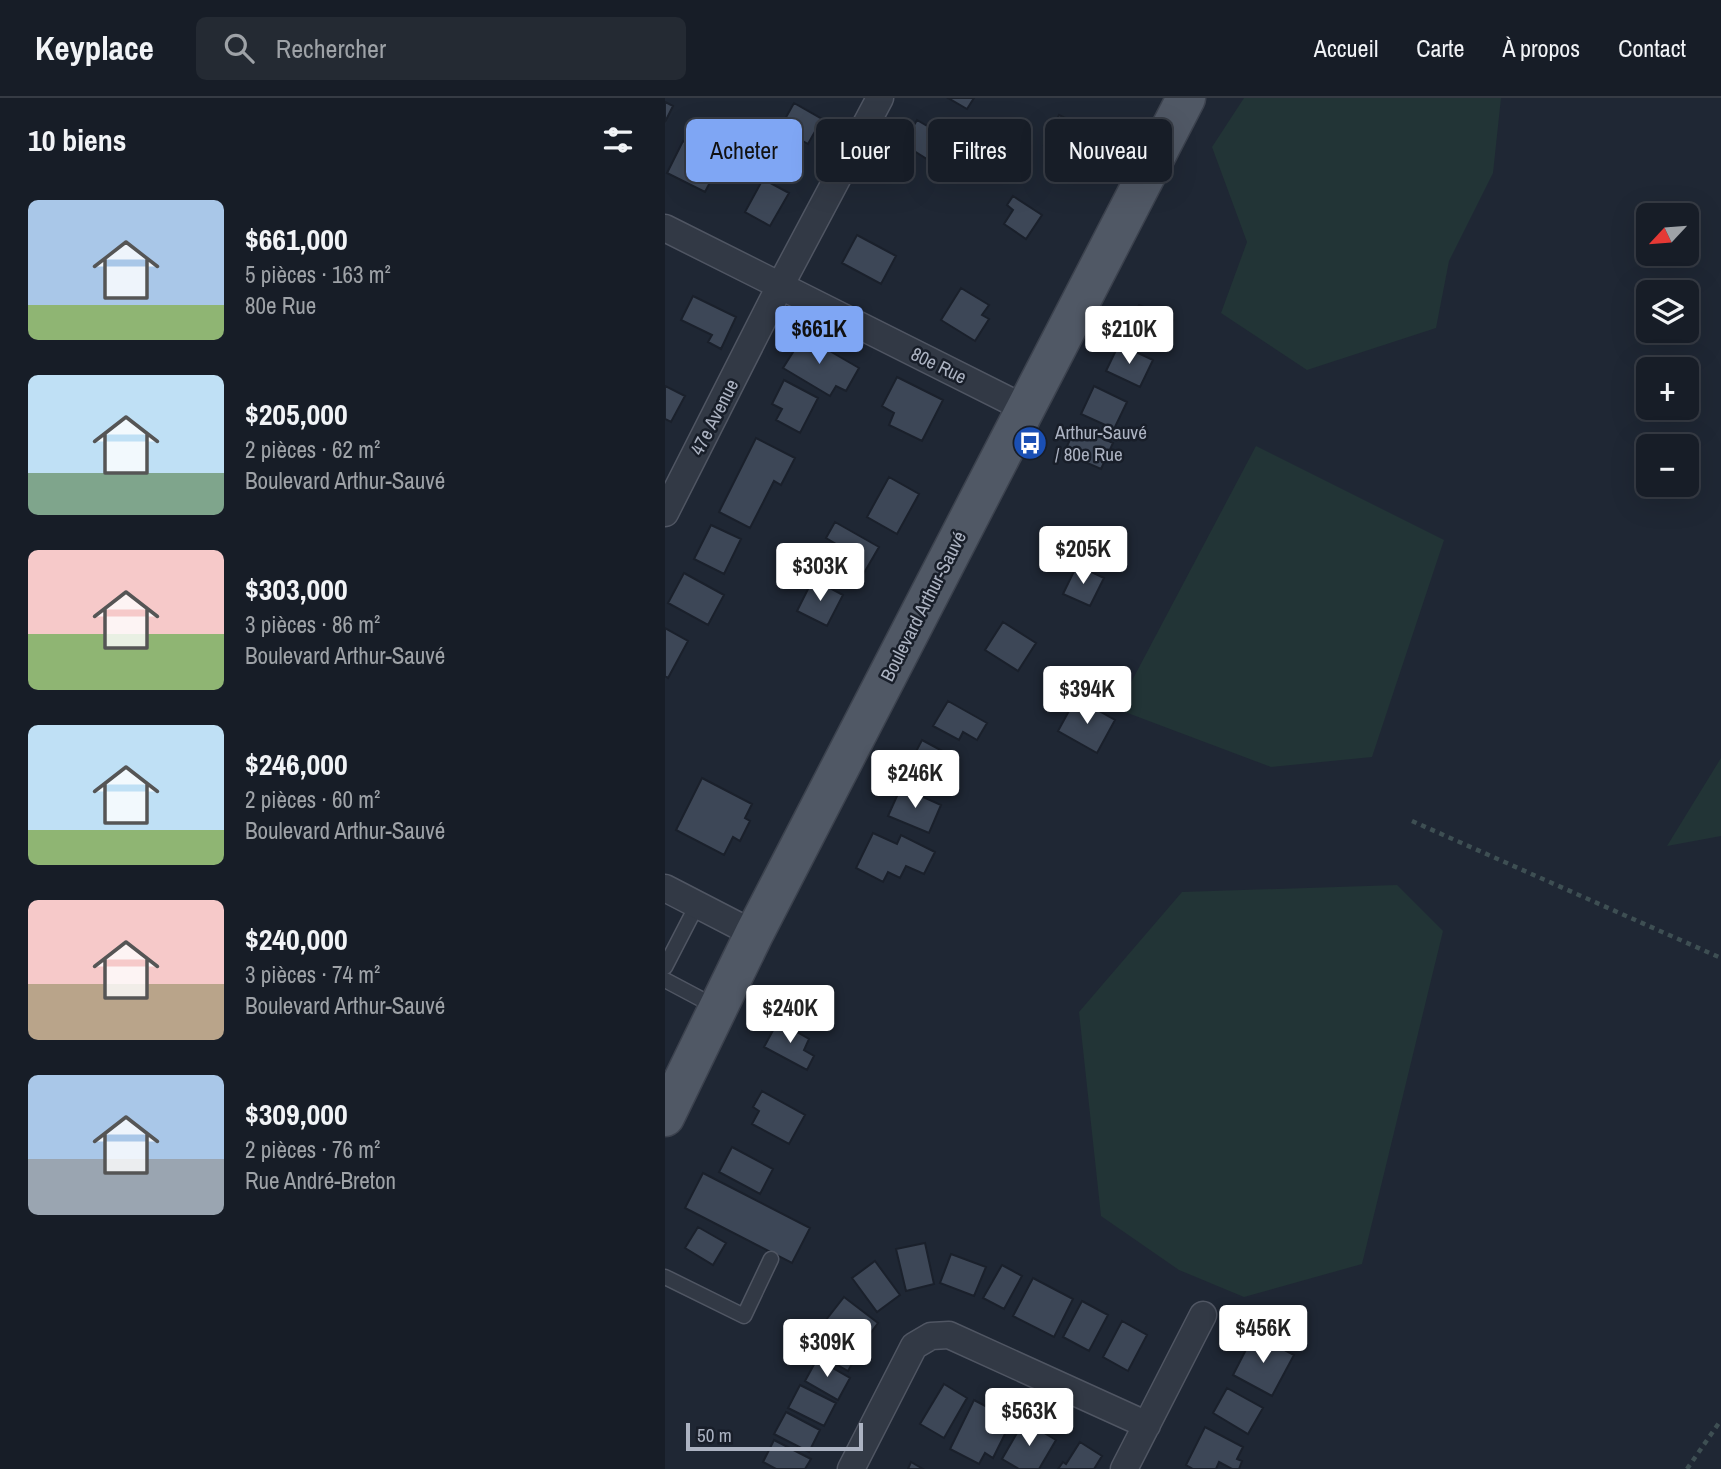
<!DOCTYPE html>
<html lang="fr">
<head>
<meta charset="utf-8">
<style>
	:root { --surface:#171d27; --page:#242a33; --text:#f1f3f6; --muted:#9ea2a7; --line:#363b44; --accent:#7fa6f4 }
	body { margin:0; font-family:"Archivo Narrow",sans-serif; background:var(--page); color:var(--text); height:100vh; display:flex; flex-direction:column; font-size:26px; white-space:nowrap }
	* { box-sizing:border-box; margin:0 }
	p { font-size:23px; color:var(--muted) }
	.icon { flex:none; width:38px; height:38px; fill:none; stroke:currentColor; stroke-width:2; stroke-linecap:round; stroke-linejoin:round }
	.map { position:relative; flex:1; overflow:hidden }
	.sheet { display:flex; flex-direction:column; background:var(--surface); width:665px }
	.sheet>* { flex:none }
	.top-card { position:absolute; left:21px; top:21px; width:665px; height:63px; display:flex; gap:14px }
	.needle { width:46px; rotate:244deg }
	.tools { position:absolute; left:971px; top:105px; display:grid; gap:14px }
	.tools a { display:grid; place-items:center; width:63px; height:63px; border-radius:10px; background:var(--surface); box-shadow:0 7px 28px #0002,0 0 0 2px var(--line); font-size:35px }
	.scale { position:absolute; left:21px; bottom:18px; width:177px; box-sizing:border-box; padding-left:7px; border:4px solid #acb3c2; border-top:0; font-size:19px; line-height:24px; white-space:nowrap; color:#acb3c2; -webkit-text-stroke:5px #181e29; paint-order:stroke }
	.price { position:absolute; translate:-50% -60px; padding:0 16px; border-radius:7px; background:#fff; color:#222; font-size:23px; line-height:46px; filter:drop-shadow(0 2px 4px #0008) }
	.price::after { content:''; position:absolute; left:50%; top:42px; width:21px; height:16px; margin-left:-10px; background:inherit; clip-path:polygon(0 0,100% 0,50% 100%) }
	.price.selected { background:var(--accent); color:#111 }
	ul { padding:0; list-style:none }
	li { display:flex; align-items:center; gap:21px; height:175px; padding:0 28px }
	li span { display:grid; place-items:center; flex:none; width:196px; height:140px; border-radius:10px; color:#555 }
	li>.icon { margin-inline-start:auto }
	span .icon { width:84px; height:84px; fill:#fffc; stroke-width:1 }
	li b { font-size:30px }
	h2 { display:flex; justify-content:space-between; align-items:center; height:84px; padding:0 28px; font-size:30px }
	.chip { padding:0 24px; border-radius:10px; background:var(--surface); box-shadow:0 7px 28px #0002,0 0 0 2px var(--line); font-size:24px; line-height:63px }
	.chip.selected { background:var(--accent); color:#111 }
	header { display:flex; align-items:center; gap:42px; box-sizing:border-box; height:98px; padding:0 35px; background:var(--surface); border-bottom:2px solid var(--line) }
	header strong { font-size:33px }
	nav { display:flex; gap:38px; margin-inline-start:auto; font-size:24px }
	.search { width:490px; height:63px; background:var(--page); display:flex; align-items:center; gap:18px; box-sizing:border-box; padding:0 24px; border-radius:10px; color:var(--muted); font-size:26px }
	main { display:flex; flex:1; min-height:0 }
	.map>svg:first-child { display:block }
	.green { fill:#223436 }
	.building { fill:#3d4757; stroke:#1a202b; stroke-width:2 }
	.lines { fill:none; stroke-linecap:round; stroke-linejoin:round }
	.service-casing { stroke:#505663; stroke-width:17 }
	.minor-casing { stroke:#505663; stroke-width:29 }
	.primary-casing { stroke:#3c424e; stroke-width:41 }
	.path { stroke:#3e4f53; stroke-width:4.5; stroke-dasharray:5 5; stroke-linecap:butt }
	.service { stroke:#323945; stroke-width:14 }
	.minor { stroke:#323945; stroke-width:26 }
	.primary { stroke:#505865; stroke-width:38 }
	.labels { text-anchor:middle; stroke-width:5; stroke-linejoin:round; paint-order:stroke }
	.street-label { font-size:19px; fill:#acb3c2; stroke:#181e29 }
	.poi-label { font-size:19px; fill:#acb3c2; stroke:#181e29; text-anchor:start }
</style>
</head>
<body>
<header>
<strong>Keyplace</strong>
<div class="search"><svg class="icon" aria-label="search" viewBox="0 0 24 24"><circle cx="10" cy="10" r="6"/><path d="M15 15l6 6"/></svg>Rechercher</div>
<nav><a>Accueil</a><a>Carte</a><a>À propos</a><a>Contact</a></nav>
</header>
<main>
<section class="sheet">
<h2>10 biens<svg class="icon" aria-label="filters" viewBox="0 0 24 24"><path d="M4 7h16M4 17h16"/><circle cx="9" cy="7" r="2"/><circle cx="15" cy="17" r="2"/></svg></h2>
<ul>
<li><span style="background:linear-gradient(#a9c7e8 75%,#8fb573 0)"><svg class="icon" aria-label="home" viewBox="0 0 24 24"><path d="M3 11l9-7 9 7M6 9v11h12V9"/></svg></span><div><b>$661,000</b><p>5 pièces · 163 m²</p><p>80e Rue</p></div></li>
<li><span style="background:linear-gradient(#bfe0f5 70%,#7fa58c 0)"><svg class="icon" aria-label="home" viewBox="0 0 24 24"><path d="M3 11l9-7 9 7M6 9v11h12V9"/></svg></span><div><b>$205,000</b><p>2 pièces · 62 m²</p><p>Boulevard Arthur-Sauvé</p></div></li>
<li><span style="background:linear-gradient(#f6c9c9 60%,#8fb573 0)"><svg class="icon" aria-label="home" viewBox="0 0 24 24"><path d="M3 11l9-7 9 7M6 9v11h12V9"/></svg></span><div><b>$303,000</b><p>3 pièces · 86 m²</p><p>Boulevard Arthur-Sauvé</p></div></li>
<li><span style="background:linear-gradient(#bfe0f5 75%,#8fb573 0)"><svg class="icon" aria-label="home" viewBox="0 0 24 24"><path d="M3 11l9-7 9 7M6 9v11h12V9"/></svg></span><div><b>$246,000</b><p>2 pièces · 60 m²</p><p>Boulevard Arthur-Sauvé</p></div></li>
<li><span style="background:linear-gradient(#f6c9c9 60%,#b9a48a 0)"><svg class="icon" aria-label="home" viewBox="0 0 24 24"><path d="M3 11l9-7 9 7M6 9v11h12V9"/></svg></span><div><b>$240,000</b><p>3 pièces · 74 m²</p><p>Boulevard Arthur-Sauvé</p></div></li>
<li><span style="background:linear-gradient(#a9c7e8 60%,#9aa5b1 0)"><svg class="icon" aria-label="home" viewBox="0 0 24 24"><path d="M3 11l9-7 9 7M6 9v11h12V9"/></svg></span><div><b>$309,000</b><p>2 pièces · 76 m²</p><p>Rue André-Breton</p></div></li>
</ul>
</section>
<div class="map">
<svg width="1056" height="1371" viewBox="0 0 1056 1371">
	<rect width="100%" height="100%" fill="#1f2734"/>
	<!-- green -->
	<path class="green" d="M 579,0 L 836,0 L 828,75 L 784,163 L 771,230 L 642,272 L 556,215 L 582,144 L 547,49 Z
		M 591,348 L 779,442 L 707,659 L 606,669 L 452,611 Z
		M 1056,660 L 1056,738 L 1002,748 Z
		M 732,787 L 778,833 L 697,1166 L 579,1199 L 514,1172 L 436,1118 L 414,914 L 517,794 Z"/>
	<!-- building -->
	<path class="building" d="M 283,0 L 309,0 L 302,11 Z
		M 0,4 L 8,8 L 0,24 Z
		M 129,5 L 157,21 L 143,46 L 115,30 Z
		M 394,17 L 428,34 L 413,64 L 379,47 Z
		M 252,22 L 296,48 L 281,73 L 238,46 Z
		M 34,35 L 52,44 L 43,61 L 54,67 L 40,94 L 2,75 L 18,43 L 28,48 Z
		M 115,53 L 135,63 L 128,77 L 108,67 Z
		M 98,81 L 124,95 L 105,128 L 80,114 Z
		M 348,98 L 377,117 L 361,141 L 339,126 L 348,112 L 342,107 Z
		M 192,137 L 231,158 L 216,186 L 177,165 Z
		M 296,190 L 324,207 L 317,217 L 324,221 L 310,243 L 276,222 Z
		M 28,198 L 71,219 L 56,251 L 43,244 L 47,237 L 16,222 Z
		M 474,207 L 508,222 L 496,250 L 462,235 Z
		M 132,234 L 194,270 L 181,293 L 171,288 L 165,298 L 118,270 L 130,251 L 124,247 Z
		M 454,246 L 488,262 L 475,289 L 441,273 Z
		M 232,279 L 278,302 L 257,343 L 224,327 L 229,315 L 217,308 Z
		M 119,282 L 153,300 L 135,335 L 111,322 L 117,311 L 107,306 Z
		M 0,288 L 20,298 L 6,324 L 0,321 Z
		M 429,288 L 462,304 L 449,331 L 416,316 Z
		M 411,328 L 448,345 L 436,371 L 399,355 Z
		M 91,340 L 130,360 L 116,387 L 109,383 L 85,430 L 54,414 Z
		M 224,379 L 254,396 L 232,436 L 202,419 Z
		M 170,424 L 214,449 L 199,475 L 165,455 L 171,446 L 161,440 Z
		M 46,427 L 76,441 L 59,476 L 29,461 Z
		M 412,467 L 439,480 L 425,508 L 398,496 Z
		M 19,475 L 59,497 L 43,527 L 3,505 Z
		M 148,481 L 178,497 L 162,528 L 132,513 Z
		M 338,524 L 371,545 L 353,573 L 320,552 Z
		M 0,530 L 23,543 L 3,580 L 0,578 Z
		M 411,600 L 450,622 L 432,655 L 393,633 Z
		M 283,603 L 322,625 L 312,642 L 298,634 L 294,642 L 268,628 Z
		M 257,642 L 294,662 L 280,689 L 243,669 Z
		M 37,680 L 87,706 L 80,720 L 85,723 L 75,743 L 68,739 L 59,757 L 11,732 Z
		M 236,689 L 276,707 L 264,735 L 223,718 Z
		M 208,735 L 232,746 L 236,737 L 270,754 L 259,776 L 241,768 L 235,780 L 223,774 L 218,784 L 191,770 Z
		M 113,923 L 144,941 L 139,952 L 149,958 L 142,972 L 99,949 Z
		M 97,993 L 140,1017 L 124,1046 L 87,1026 L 94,1013 L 88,1009 Z
		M 67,1049 L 108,1071 L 95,1096 L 54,1074 Z
		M 38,1075 L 145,1130 L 127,1165 L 20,1110 Z
		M 33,1129 L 61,1145 L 48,1167 L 20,1150 Z
		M 260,1145 L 269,1186 L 241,1193 L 231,1151 Z
		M 286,1156 L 321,1169 L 309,1198 L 275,1185 Z
		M 210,1163 L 235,1197 L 212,1214 L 187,1180 Z
		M 337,1167 L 357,1178 L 339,1211 L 318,1200 Z
		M 368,1180 L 408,1201 L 389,1239 L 348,1218 Z
		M 179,1199 L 213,1225 L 196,1248 L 161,1222 Z
		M 417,1203 L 443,1217 L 424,1253 L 398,1239 Z
		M 457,1223 L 482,1237 L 463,1273 L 438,1259 Z
		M 160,1232 L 195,1252 L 183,1273 L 148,1253 Z
		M 589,1236 L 629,1257 L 607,1298 L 568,1277 Z
		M 152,1261 L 185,1280 L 173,1302 L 140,1283 Z
		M 279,1286 L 302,1300 L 279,1340 L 255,1326 Z
		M 135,1287 L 171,1305 L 159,1328 L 123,1310 Z
		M 562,1290 L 598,1310 L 583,1336 L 548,1315 Z
		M 309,1302 L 347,1322 L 328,1360 L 320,1355 L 314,1366 L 285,1351 Z
		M 121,1314 L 155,1332 L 144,1354 L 109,1336 Z
		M 359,1323 L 391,1342 L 374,1371 L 354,1371 L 337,1361 Z
		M 540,1329 L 578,1349 L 572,1361 L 577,1363 L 574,1371 L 567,1371 L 554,1364 L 551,1371 L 528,1371 L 521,1367 Z
		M 109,1342 L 146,1361 L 140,1371 L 111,1371 L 98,1364 Z
		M 415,1344 L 437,1358 L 429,1371 L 393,1371 L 398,1364 L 401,1366 Z
		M 246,1364 L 258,1371 L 243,1371 Z"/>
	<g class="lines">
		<!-- service casing -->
		<g class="service-casing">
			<path id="service" d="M 0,869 L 32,807
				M 0,882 L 51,909
				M 0,1179 L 79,1218 L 106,1161"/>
		</g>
		<!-- minor casing -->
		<g class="minor-casing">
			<path id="minor" d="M 0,130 L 361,311
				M 0,415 L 115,188 L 215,0
				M 0,790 L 89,836
				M 186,1371 L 249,1248 L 266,1238 L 284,1237 L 482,1327
				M 459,1371 L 538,1217"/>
		</g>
		<!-- primary casing -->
		<g class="primary-casing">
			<path id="primary" d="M 0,1019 L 89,836 L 521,0"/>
		</g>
		<!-- path -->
		<path class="path" d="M 747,723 L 1056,860
			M 1022,1371 L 1056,1322"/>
		<!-- service -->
		<use href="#service" class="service"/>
		<!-- minor -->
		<use href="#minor" class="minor"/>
		<!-- primary -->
		<use href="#primary" class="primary"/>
	</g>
	<!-- icons -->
	<defs>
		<g id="bus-disc" transform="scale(1.75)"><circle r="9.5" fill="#1a4fb4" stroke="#181e29"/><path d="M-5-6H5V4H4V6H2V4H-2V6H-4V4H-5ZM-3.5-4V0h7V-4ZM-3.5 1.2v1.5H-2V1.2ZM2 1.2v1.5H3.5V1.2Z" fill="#fff"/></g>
	</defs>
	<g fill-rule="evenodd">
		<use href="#bus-disc" x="365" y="345"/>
	</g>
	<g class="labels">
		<!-- street labels -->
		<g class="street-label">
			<text transform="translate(274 267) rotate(26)" y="7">80e Rue</text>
			<text transform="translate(49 319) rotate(-63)" y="7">47e Avenue</text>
			<text transform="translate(258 508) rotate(-63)" y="7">Boulevard Arthur-Sauvé</text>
		</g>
		<!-- poi labels -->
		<g class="poi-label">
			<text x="390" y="341">Arthur-Sauvé<tspan x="390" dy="22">/ 80e Rue</tspan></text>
		</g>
	</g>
</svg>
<div class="tools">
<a><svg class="needle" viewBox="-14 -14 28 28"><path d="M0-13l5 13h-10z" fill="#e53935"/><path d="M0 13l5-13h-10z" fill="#9ea2a7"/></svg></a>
<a><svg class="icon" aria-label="layers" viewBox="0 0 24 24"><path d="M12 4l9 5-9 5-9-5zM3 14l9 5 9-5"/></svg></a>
<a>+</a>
<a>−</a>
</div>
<div class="scale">50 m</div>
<b class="price selected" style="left:154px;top:268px">$661K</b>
<b class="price" style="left:464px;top:268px">$210K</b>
<b class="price" style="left:418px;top:488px">$205K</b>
<b class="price" style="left:155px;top:505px">$303K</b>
<b class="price" style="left:422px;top:628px">$394K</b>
<b class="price" style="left:250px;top:712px">$246K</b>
<b class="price" style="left:125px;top:947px">$240K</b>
<b class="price" style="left:598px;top:1267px">$456K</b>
<b class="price" style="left:162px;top:1281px">$309K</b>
<b class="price" style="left:364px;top:1350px">$563K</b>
<div class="top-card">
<a class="chip selected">Acheter</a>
<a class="chip">Louer</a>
<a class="chip">Filtres</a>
<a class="chip">Nouveau</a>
</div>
</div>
</main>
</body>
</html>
